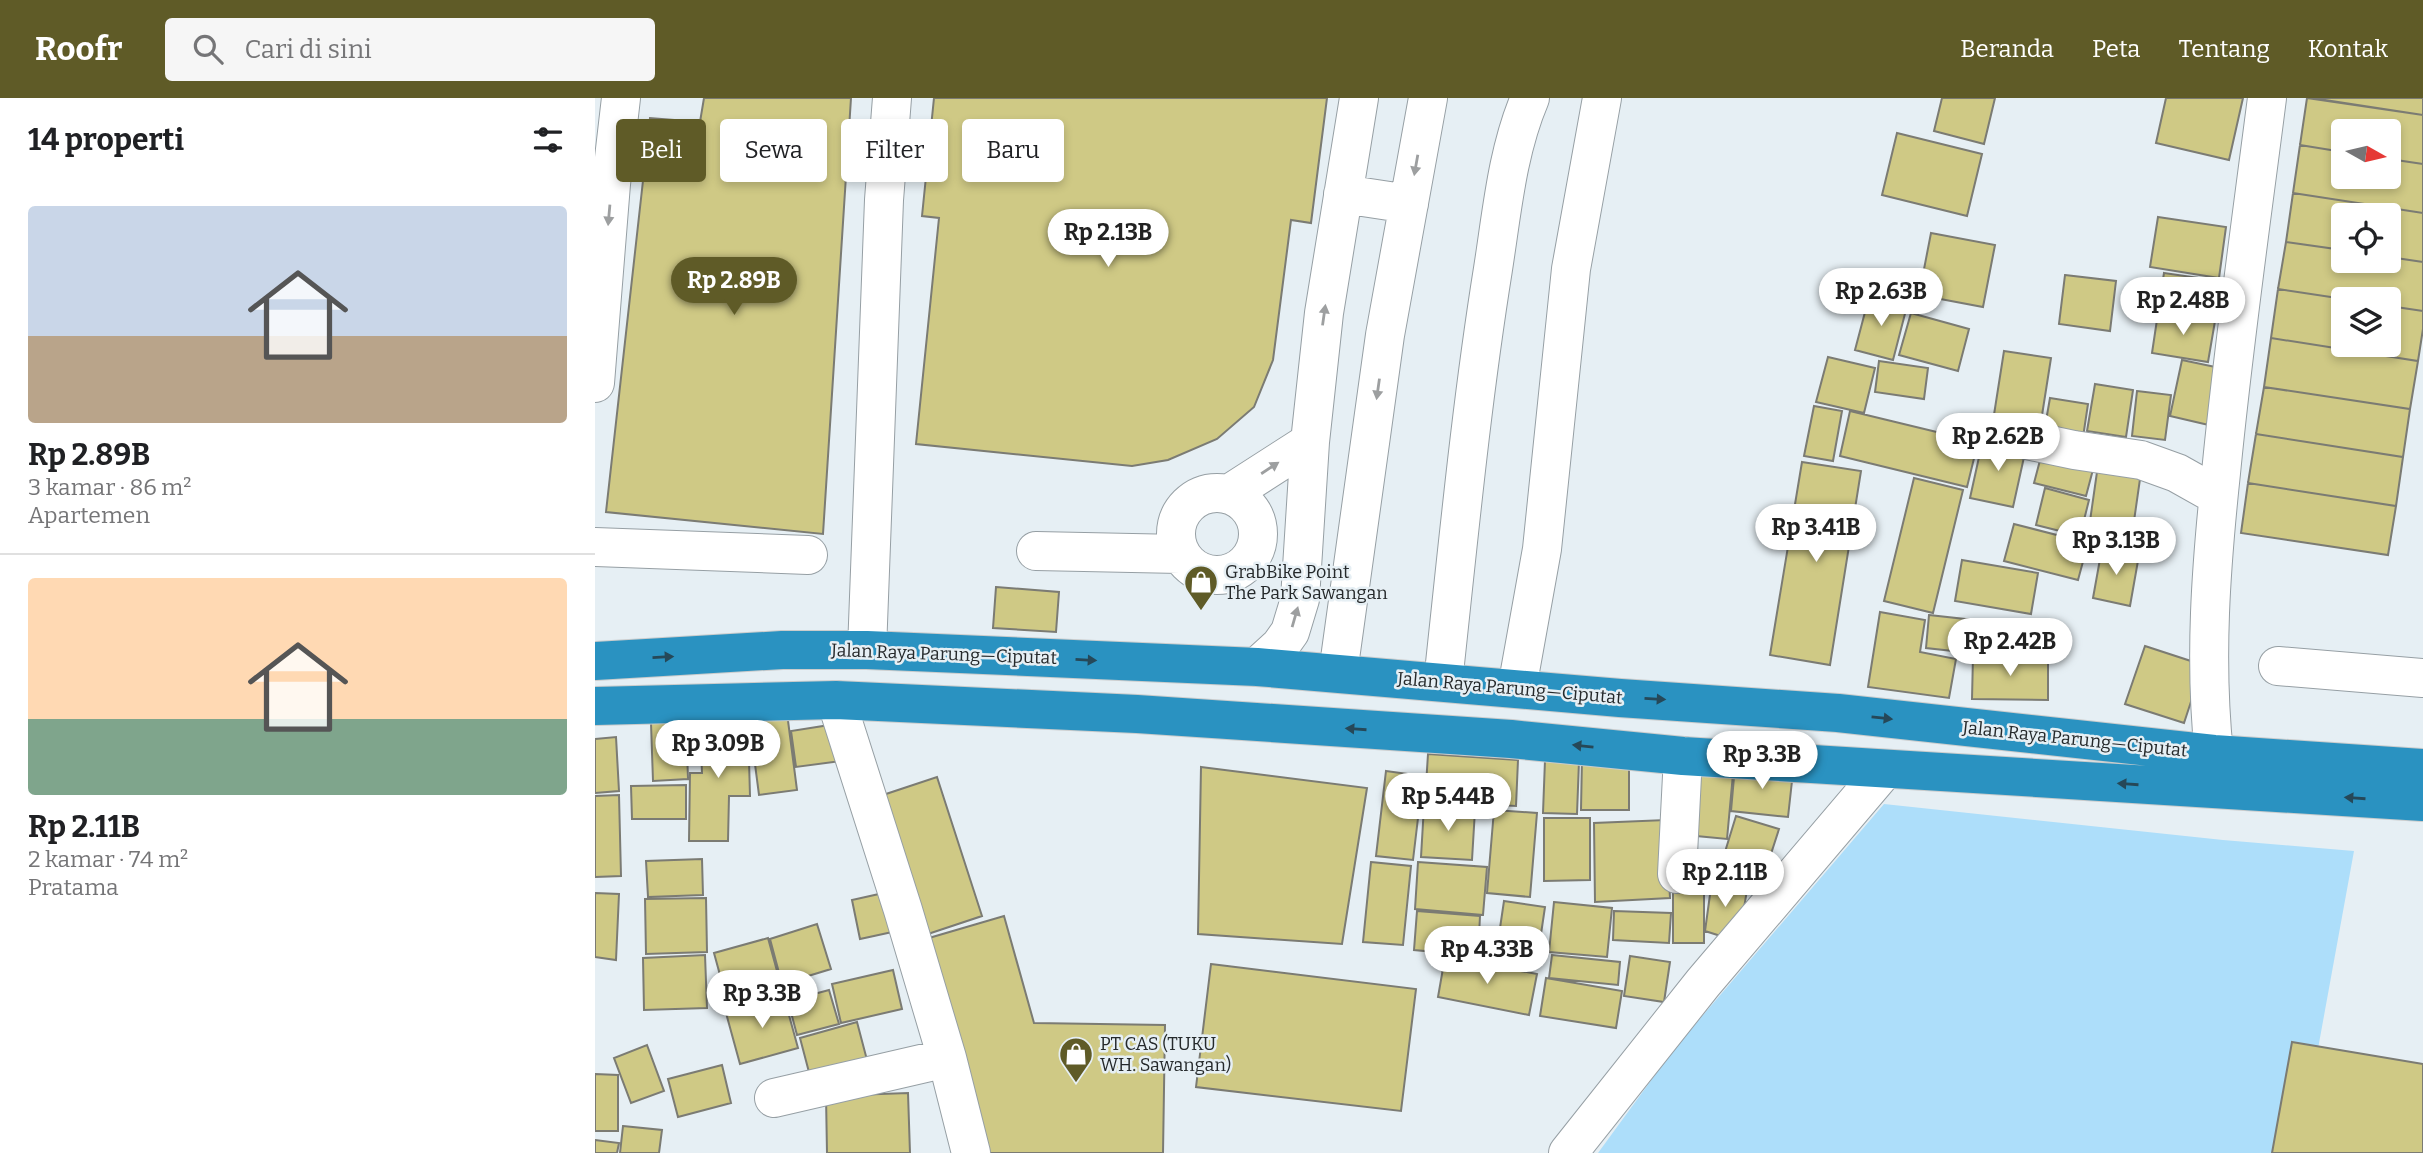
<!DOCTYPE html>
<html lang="id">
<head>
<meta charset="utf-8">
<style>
	:root { --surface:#fff; --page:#f6f6f6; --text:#202124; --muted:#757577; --line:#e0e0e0; --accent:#5f5b27 }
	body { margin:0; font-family:Bitter,serif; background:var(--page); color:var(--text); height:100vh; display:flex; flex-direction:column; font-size:26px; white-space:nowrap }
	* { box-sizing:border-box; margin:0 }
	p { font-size:23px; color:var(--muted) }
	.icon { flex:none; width:38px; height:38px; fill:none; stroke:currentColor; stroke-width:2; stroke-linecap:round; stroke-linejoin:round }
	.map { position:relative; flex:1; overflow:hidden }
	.side { display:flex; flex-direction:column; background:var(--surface); width:595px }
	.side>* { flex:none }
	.hud { position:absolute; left:21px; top:21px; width:665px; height:63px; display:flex; gap:14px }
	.needle { width:46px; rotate:98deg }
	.buttons { position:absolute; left:1736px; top:21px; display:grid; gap:14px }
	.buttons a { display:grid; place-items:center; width:70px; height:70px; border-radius:7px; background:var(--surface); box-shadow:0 4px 10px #0003; font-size:35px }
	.price { position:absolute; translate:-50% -60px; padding:0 16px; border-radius:24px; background:#fff; color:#222; font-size:23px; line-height:46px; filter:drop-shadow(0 2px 4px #0008) }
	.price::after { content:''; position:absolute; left:50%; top:42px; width:21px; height:16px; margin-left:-10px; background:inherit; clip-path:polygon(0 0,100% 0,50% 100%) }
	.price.active { background:var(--accent); color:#fff }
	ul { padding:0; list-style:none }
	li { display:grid; align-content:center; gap:14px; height:371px; padding:0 28px }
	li+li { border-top:2px solid var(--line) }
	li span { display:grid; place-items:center; height:217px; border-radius:7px; color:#555 }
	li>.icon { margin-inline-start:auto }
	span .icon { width:126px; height:126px; fill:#fffc; stroke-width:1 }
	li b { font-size:30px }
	h2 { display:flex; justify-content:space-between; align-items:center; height:84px; padding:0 28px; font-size:30px }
	.pill { padding:0 24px; border-radius:7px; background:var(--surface); box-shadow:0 4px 10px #0003; font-size:24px; line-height:63px }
	.pill.active { background:var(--accent); color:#fff }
	header { display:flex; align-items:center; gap:42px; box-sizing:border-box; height:98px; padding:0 35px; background:var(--accent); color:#fff }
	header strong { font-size:33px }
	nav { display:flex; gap:38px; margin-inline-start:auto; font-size:24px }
	.search { width:490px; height:63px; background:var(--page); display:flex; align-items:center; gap:18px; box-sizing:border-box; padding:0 24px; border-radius:7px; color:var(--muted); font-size:26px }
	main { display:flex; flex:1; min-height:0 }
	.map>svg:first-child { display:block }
	.green { fill:#addefa }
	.building { fill:#cfc985; stroke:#7b7b73; stroke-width:2 }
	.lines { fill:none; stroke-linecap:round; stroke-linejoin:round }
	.minor-casing { stroke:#969fa4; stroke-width:40 }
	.highway-casing { stroke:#cbcccc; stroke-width:40 }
	.minor { stroke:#fff; stroke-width:38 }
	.highway { stroke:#2a92c1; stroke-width:38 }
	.oneway { fill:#9d9fa0 }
	.oneway2 { fill:#264858 }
	.labels { text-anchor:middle; stroke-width:5; stroke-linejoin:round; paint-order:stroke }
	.poi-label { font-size:18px; fill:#25292b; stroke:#e6eff4; text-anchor:start }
	.street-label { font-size:18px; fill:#25292b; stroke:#e6eff4 }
</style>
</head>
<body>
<header>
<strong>Roofr</strong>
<div class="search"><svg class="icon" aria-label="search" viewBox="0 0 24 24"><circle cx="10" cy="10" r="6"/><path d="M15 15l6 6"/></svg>Cari di sini</div>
<nav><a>Beranda</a><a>Peta</a><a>Tentang</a><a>Kontak</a></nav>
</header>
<main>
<section class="side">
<h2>14 properti<svg class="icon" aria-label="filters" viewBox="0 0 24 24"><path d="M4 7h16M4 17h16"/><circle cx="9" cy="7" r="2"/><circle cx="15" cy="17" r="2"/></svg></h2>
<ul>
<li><span style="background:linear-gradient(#c9d6e8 60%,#b9a48a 0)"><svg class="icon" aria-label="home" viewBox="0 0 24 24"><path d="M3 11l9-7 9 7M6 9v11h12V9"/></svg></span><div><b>Rp 2.89B</b><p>3 kamar · 86 m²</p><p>Apartemen</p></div></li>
<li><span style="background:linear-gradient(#ffd9b3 65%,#7fa58c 0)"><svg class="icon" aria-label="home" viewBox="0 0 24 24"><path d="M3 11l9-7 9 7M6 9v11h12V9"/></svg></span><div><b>Rp 2.11B</b><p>2 kamar · 74 m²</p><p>Pratama</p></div></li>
</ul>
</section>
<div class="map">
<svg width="1828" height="1055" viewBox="0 0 1828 1055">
	<rect width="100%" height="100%" fill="#e6eff4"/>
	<!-- green -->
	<path class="green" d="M 1289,706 L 1628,742 L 1759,753 L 1704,1055 L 1003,1055 L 1079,951 Z"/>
	<!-- building -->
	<path class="building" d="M 109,0 L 256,0 L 228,436 L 11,414 L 55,20 L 105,24 Z
		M 339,0 L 732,0 L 716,125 L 696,122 L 678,262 L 659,309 L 622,341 L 573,362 L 537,368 L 321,346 L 344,120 L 327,118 Z
		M 1347,0 L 1400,0 L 1389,46 L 1339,33 Z
		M 1571,0 L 1648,0 L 1634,62 L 1561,45 Z
		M 1712,0 L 1828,17 L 1828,66 L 1794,61 L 1794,33 L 1748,33 L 1748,54 L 1705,47 Z
		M 1717,0 L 1828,0 L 1828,17 Z
		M 1302,35 L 1387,56 L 1372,118 L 1287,97 Z
		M 1705,47 L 1748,54 L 1748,79 L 1794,79 L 1794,61 L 1828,66 L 1828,115 L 1698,95 Z
		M 1698,95 L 1828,115 L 1828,164 L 1794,159 L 1794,117 L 1748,117 L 1748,152 L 1691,144 Z
		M 1563,119 L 1631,129 L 1624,180 L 1555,169 Z
		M 1336,135 L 1400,147 L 1388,209 L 1324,197 Z
		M 1691,144 L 1748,152 L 1748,163 L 1794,163 L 1794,159 L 1828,164 L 1828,213 L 1794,208 L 1794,201 L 1749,201 L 1683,191 Z
		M 1569,175 L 1625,183 L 1619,221 L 1563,213 Z
		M 1470,177 L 1521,183 L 1515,233 L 1464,226 Z
		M 1683,191 L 1749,201 L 1748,247 L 1794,247 L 1794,208 L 1828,213 L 1828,231 L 1823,263 L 1676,240 Z
		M 1274,199 L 1312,208 L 1298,262 L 1260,252 Z
		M 1316,215 L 1374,231 L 1363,273 L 1304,257 Z
		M 1563,215 L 1620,223 L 1613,264 L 1557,255 Z
		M 1676,240 L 1823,263 L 1815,311 L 1669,289 Z
		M 1409,253 L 1456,260 L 1445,330 L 1398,323 Z
		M 1233,259 L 1280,270 L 1269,315 L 1221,304 Z
		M 1587,262 L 1630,271 L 1618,328 L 1575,318 Z
		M 1284,263 L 1333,270 L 1329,301 L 1280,294 Z
		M 1500,286 L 1538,292 L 1531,339 L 1492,333 Z
		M 1669,289 L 1815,311 L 1808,359 L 1661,336 Z
		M 1542,293 L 1576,297 L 1570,342 L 1537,338 Z
		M 1455,300 L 1493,306 L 1487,346 L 1448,340 Z
		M 1219,308 L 1247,313 L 1238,363 L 1209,358 Z
		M 1255,313 L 1383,344 L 1372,389 L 1245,358 Z
		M 1661,336 L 1808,359 L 1801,408 L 1653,385 Z
		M 1388,341 L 1431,350 L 1418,409 L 1375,400 Z
		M 1448,351 L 1500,364 L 1491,398 L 1439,385 Z
		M 1504,360 L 1547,367 L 1536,444 L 1493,437 Z
		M 1207,364 L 1266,373 L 1235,567 L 1175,557 Z
		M 1319,380 L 1368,392 L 1338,515 L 1289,503 Z
		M 1653,385 L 1801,408 L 1793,457 L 1646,435 Z
		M 1450,390 L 1494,402 L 1485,438 L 1441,427 Z
		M 1419,426 L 1493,445 L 1483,482 L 1409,463 Z
		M 1507,450 L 1544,457 L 1535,508 L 1498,500 Z
		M 1367,462 L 1443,475 L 1436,516 L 1360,503 Z
		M 401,489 L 464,494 L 461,534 L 398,530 Z
		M 1285,514 L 1330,522 L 1325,554 L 1361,561 L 1354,600 L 1273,589 Z
		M 1334,517 L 1388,523 L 1385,556 L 1331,550 Z
		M 1550,548 L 1608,567 L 1589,625 L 1530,606 Z
		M 1378,558 L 1453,559 L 1453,602 L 1377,601 Z
		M 192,615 L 202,692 L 164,697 L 154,620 Z
		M 91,623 L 93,681 L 58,683 L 56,625 Z
		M 153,626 L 155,698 L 134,698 L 133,743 L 94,743 L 95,675 L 107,675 L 105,627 Z
		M 241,626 L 246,663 L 201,669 L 196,633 Z
		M 21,639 L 24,693 L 0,695 L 0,641 Z
		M 833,656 L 923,662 L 921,708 L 830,703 Z
		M 987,660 L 1034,660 L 1034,712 L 986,712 Z
		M 950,662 L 984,663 L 982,716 L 948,715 Z
		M 1140,668 L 1198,674 L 1193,719 L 1136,713 Z
		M 606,669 L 772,690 L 747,846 L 603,836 Z
		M 791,673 L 828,678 L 818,762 L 781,758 Z
		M 1098,673 L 1138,676 L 1132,741 L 1091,737 Z
		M 342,679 L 387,818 L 324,839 L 279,700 Z
		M 91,687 L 91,721 L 37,721 L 36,688 Z
		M 24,697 L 26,778 L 0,779 L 0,698 Z
		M 829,708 L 880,712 L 877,762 L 826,759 Z
		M 899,712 L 942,715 L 935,799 L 892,795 Z
		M 1141,718 L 1184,731 L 1164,793 L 1122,780 Z
		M 949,720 L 995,720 L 995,782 L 949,783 Z
		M 1071,722 L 1075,800 L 1000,804 L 999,725 Z
		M 107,761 L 108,797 L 53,799 L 51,763 Z
		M 776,764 L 816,768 L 808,847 L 768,844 Z
		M 823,764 L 892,769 L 888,817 L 820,811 Z
		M 1078,780 L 1109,780 L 1109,845 L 1078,845 Z
		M 1117,782 L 1152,792 L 1147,822 L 1132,840 L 1110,833 Z
		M 293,794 L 302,833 L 265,841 L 257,802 Z
		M 0,795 L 24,796 L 21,862 L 0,859 Z
		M 111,800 L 112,854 L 51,856 L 50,801 Z
		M 909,803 L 950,809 L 942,863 L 901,857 Z
		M 959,804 L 1017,810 L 1012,859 L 954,854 Z
		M 822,813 L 885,818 L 883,858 L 819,852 Z
		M 1019,813 L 1076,815 L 1074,845 L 1018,842 Z
		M 409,818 L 439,925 L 570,927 L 568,1055 L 389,1055 L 334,840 Z
		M 222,826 L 236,871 L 187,886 L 175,841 Z
		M 173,840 L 188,895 L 134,910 L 119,855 Z
		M 110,857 L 112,910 L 49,912 L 48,860 Z
		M 957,857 L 1025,864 L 1023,887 L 954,880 Z
		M 1035,858 L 1075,864 L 1069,904 L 1029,898 Z
		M 850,859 L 942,876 L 934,917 L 843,899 Z
		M 616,866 L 821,891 L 806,1013 L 601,989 Z
		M 298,872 L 307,911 L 246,925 L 237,886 Z
		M 951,880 L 1027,893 L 1021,930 L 945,918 Z
		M 234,892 L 244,926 L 202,937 L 193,903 Z
		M 189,899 L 203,950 L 145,966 L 131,915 Z
		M 262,924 L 272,962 L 215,978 L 205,940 Z
		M 1697,944 L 1828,966 L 1828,1055 L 1677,1055 Z
		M 52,947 L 69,993 L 36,1005 L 19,960 Z
		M 127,967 L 136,1005 L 83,1019 L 73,981 Z
		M 0,976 L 23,977 L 23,1033 L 0,1033 Z
		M 313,995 L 315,1055 L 232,1055 L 231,998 Z
		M 28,1028 L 67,1032 L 64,1055 L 25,1055 Z
		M 0,1042 L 24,1045 L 22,1055 L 0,1055 Z"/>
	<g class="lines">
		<!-- minor casing -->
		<g class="minor-casing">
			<path id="minor" d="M 748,96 L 814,106
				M 0,285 L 16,86 L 26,0
				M 1403,336 L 1479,352 L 1546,362 L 1582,375 L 1623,398
				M581 436a41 41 0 1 1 82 0a41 41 0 1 1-82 0Z
				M 634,396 L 715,344
				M 0,449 L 213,457
				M 441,453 L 585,456
				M 272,552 L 289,102 L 297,0
				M 1683,568 L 1828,580
				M 662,569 L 685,548 L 695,534 L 705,501 L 715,344 L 729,215 L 764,0
				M 743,575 L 790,237 L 833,0
				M 848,584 C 863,446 876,308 898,171 C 907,114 912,54 935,0
				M 922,590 L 947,451 L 976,171 L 1007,0
				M 241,602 L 308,812 L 352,960 L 376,1055
				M 1619,656 C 1609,561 1616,469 1626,375 C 1638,250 1656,125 1672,0
				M 1082,776 L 1088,658
				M 179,1000 L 352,960
				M 973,1055 L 1108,885 L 1290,671"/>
		</g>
		<!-- highway casing -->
		<g class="highway-casing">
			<path id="highway" d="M 0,563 L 187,552 L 272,552 L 662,569 L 1025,600 L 1243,615 L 1619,656 L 1828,670
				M 0,608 L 241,602 L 542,616 L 916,641 L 1088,658 L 1828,704"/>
		</g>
		<!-- minor -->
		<use href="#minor" class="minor"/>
		<!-- highway -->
		<use href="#highway" class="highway"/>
	</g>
	<!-- one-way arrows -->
	<defs><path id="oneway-solid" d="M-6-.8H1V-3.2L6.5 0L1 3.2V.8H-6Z" transform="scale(1.75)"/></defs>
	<g class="oneway">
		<use href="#oneway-solid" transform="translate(821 67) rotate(100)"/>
		<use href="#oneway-solid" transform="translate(14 117) rotate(95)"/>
		<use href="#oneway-solid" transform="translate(729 217) rotate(-82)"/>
		<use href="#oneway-solid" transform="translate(783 291) rotate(98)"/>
		<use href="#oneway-solid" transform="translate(675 370) rotate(-33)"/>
		<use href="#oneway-solid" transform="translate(700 519) rotate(-74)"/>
	</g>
	<g class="oneway2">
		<use href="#oneway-solid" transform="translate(68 559) rotate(-3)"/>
		<use href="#oneway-solid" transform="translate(491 562) rotate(3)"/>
		<use href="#oneway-solid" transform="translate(1060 601) rotate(3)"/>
		<use href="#oneway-solid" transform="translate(1287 620) rotate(6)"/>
		<use href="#oneway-solid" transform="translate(761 631) rotate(-176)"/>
		<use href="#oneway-solid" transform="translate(988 648) rotate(-174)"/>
		<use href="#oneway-solid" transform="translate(1533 686) rotate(-176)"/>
		<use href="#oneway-solid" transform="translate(1760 700) rotate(-176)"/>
	</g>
	<!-- icons -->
	<defs>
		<g id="shop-pin" transform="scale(1.75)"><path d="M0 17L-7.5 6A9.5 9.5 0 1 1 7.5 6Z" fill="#5f5b27" stroke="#e6eff4"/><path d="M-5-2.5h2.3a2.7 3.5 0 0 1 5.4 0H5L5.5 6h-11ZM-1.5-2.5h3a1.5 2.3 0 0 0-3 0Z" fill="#fff"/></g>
	</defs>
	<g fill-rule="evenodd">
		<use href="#shop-pin" x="606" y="484"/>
		<use href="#shop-pin" x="481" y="956"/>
	</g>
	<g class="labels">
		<!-- poi labels -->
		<g class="poi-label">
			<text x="630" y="480">GrabBike Point<tspan x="630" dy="21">The Park Sawangan</tspan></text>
			<text x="505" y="952">PT CAS (TUKU<tspan x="505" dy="21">WH. Sawangan)</tspan></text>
		</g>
		<!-- street labels -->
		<g class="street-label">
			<text transform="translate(349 556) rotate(2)" y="6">Jalan Raya Parung—Ciputat</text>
			<text transform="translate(915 590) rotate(5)" y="6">Jalan Raya Parung—Ciputat</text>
			<text transform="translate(1480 641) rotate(6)" y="6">Jalan Raya Parung—Ciputat</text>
		</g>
	</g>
</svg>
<div class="buttons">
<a><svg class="needle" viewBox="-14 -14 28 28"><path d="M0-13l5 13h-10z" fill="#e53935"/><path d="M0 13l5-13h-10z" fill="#757577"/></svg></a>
<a><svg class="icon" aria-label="locate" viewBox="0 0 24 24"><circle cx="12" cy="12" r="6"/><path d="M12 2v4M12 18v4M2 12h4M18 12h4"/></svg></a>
<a><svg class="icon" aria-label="layers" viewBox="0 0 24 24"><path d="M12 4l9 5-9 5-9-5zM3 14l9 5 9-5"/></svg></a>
</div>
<b class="price" style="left:513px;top:171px">Rp 2.13B</b>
<b class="price active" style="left:139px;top:219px">Rp 2.89B</b>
<b class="price" style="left:1286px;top:230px">Rp 2.63B</b>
<b class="price" style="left:1588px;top:239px">Rp 2.48B</b>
<b class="price" style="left:1403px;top:375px">Rp 2.62B</b>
<b class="price" style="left:1221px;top:466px">Rp 3.41B</b>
<b class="price" style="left:1521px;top:479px">Rp 3.13B</b>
<b class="price" style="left:1415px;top:580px">Rp 2.42B</b>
<b class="price" style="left:123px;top:682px">Rp 3.09B</b>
<b class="price" style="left:1167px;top:693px">Rp 3.3B</b>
<b class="price" style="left:853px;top:735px">Rp 5.44B</b>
<b class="price" style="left:1130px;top:811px">Rp 2.11B</b>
<b class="price" style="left:892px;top:888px">Rp 4.33B</b>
<b class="price" style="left:167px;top:932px">Rp 3.3B</b>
<div class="hud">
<a class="pill active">Beli</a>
<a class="pill">Sewa</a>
<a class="pill">Filter</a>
<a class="pill">Baru</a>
</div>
</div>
</main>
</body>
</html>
